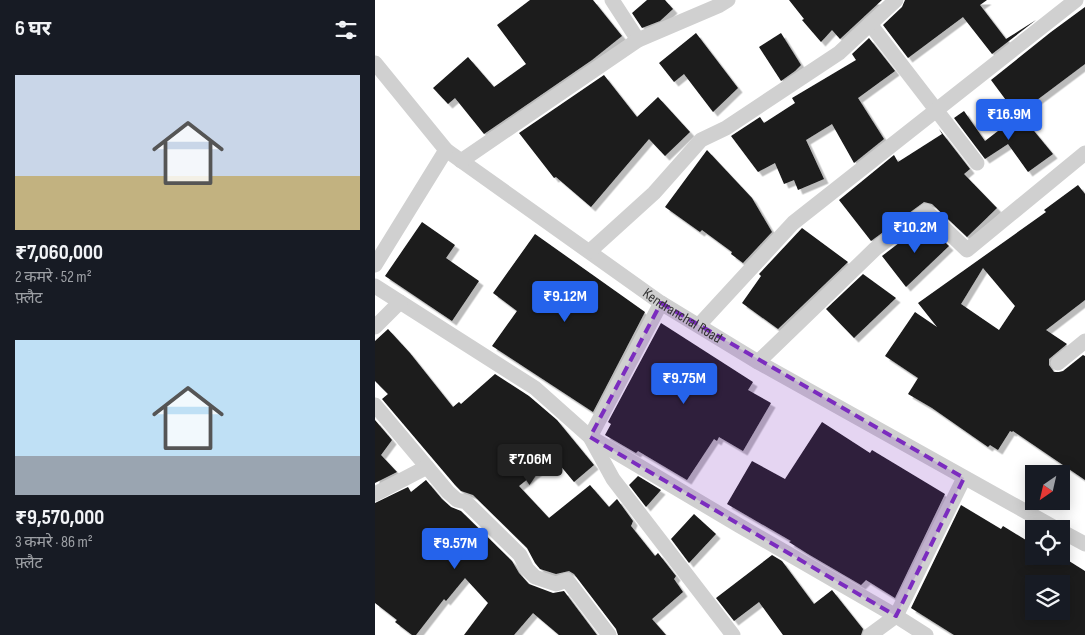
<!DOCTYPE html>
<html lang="hi">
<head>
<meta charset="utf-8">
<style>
	:root { --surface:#171b24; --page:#242831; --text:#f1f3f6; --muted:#9ea1a6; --accent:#2563eb }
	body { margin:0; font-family:"Sofia Sans Condensed","Noto Sans Devanagari",sans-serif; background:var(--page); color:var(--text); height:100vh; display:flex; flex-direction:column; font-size:19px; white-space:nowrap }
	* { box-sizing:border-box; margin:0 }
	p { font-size:16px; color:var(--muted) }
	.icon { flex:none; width:28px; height:28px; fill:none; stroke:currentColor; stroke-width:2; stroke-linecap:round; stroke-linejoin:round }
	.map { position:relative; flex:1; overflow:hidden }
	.sheet { display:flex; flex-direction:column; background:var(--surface); width:375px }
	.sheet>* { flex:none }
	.needle { width:32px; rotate:214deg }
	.controls { position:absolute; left:650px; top:465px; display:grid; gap:10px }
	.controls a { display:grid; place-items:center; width:45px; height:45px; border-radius:0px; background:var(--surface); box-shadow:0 2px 12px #0003; font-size:25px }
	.price { position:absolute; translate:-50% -42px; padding:0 11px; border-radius:5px; background:var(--accent); color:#fff; font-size:16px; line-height:32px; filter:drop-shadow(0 1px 2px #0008) }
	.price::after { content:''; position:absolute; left:50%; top:30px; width:15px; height:11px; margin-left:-8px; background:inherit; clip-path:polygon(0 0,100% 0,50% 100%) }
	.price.active { background:#222; color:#fff }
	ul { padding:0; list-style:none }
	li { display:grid; align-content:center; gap:10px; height:265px; padding:0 15px }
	li span { display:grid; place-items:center; height:155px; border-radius:0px; color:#555 }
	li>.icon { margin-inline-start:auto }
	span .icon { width:90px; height:90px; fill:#fffc; stroke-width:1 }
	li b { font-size:21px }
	h2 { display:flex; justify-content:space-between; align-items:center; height:60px; padding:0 15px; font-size:21px }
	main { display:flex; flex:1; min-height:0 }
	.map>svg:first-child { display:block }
	.building { fill:#1a1a1a; fill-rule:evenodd; filter:url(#shadow) }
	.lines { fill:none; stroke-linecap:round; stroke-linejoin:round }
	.street { stroke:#d0d0d0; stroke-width:15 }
	.marked { fill:#7b2cbf; fill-opacity:0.2; stroke:#7b2cbf; stroke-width:4; stroke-dasharray:10 6; stroke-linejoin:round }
	.labels { text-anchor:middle; stroke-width:5; stroke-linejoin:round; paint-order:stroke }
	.street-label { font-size:15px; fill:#333; stroke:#fff }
</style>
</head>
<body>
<main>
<section class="sheet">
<h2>6 घर<svg class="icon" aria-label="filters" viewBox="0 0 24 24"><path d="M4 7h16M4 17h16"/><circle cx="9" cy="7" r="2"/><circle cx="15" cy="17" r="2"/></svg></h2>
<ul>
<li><span style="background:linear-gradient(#c9d6e8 65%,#c2b280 0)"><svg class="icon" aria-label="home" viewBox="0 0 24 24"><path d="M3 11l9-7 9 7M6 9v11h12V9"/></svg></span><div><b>₹7,060,000</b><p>2 कमरे · 52 m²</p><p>फ़्लैट</p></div></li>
<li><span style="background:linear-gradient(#bfe0f5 75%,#9aa5b1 0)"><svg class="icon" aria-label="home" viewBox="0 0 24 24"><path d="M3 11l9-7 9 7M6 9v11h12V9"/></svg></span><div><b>₹9,570,000</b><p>3 कमरे · 86 m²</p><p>फ़्लैट</p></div></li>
</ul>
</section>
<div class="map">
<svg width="710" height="635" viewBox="0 0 710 635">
	<defs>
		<filter id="shadow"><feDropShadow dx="4.5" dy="4.5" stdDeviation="0" flood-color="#0004"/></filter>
	</defs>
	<rect width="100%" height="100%" fill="#fff"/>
	<!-- building -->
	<path class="building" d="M 155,0 L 218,0 L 247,36 L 217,60 L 109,134 L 80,98 L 73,104 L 58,88 L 93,57 L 119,87 L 151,64 L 122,25 Z
		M 272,0 L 290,0 L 298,9 L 285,21 L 267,28 L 257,13 Z
		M 414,0 L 507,0 L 465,39 L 457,30 L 446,42 L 427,20 L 429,19 Z
		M 530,0 L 612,0 L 605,5 L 631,39 L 661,20 L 617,54 L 588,17 L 533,58 L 508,25 L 527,7 Z
		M 710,7 L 710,64 L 642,115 L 616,80 L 676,32 Z
		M 321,33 L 363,88 L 338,112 L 309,74 L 299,82 L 284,63 Z
		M 406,33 L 426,65 L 420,71 L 406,81 L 384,47 Z
		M 494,38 L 520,71 L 483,98 L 509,139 L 479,163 L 457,124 L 431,140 L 449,179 L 423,190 L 419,180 L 409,184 L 400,163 L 383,172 L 356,136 L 385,117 L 389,123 L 420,103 L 417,98 L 481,60 L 477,54 Z
		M 229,75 L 262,117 L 283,97 L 315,132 L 290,156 L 274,139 L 216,207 L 181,177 L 179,178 L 144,133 Z
		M 589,111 L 610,141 L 645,114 L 678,154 L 653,172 L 633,144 L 610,159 L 579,118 Z
		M 564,129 L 595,169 L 589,174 L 622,208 L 592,237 L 557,204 L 549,202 L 496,241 L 464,200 L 519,155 L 523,162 L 567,134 Z
		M 332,150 L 377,198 L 397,232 L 368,263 L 356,254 L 357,252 L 327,230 L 325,232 L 290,207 Z
		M 703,185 L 710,194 L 710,300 L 671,330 L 692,344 L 674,359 L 674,365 L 679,372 L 684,372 L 688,371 L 708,355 L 710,356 L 710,480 L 638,431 L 637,432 L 635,431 L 623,450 L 615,445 L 613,447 L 557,408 L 533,394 L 543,378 L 510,356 L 540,312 L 562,327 L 543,303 L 671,212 L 669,210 ZM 608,268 L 640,306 L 624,330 L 586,304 Z
		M 47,222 L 80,245 L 71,258 L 104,281 L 77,321 L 10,276 Z
		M 550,223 L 574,246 L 531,287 L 507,256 Z
		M 427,228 L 473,262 L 403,329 L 367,303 L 386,276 L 384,274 Z
		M 160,234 L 270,312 L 218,412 L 117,346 L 142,311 L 118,293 Z
		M 488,274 L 521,298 L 479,338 L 451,309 Z
		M 286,323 L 378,382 L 373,390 L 396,403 L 368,451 L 344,437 L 342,441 L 339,439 L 312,480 L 263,451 L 261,453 L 230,435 L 236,424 L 233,422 Z
		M 13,329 L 35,353 L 78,407 L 84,402 L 86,404 L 120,374 L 154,396 L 182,420 L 219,465 L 199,482 L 179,458 L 144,486 L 174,518 L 215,485 L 234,507 L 242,499 L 258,521 L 256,526 L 280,556 L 283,553 L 301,576 L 299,579 L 308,592 L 277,619 L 291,635 L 243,635 L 241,629 L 199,574 L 194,571 L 181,574 L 165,569 L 160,563 L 152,548 L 98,495 L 86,491 L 80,485 L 7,399 L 13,394 L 0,381 L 0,341 Z
		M 0,420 L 17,440 L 6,455 L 22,472 L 0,483 Z
		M 447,422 L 495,453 L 497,450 L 570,494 L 520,598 L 491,580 L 486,585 L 433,554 L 414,542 L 416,541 L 352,504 L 377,461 L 410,479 Z
		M 263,476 L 286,490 L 271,507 L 254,485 Z
		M 51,480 L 67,499 L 76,507 L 86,511 L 137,561 L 144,573 L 154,584 L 178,593 L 189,591 L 222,635 L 184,635 L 158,613 L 139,635 L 89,635 L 113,603 L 90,578 L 71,601 L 69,599 L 41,635 L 37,635 L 20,622 L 22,620 L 0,603 L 0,503 L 33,487 L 36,492 Z
		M 586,505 L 626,529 L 628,526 L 659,545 L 659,556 L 686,556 L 710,571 L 710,635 L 579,635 L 536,608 ZM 659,584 L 686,584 L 686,611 L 659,611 Z
		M 319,514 L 341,534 L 314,563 L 296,539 Z
		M 397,555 L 407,561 L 439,604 L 457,590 L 488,629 L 486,635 L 408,635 L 384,602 L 359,621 L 341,598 Z"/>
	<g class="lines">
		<!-- street -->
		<g class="street">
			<path d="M 237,0 L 263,40"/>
			<path d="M 495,24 L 602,163"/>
			<path id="s1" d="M 0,63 L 71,150 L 286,303 L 383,362 L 682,529"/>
			<path d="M 86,161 L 263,40 L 345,5 L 353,0"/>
			<path d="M 215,251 L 279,193 L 326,140 L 351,128 L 464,53 L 521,0"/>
			<path d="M 0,265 L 71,150"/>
			<path d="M 0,286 L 160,388 L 215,437 L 365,526 L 521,616 L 551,635"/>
			<path d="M 286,303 L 215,437 L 238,479 L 358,635"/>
			<path d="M 324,325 L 418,223 L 701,0"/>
			<path d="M 0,327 L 25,302"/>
			<path d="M 383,362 L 500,249 L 551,211 L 592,250 L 710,153"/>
			<path d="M 683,363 L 710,341"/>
			<path d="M 0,405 L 73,492 L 82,500 L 91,502 L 145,555 L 152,569 L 160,577 L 181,584 L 192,580 L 234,635"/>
			<path d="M 0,494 L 52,467"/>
			<path d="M 686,531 L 710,544"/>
			<path d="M 495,635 L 521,616 L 589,478"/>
		</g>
	</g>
	<!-- marked area -->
	<path class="marked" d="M 286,303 L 589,478 L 521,616 L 215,437 Z"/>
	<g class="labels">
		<!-- street labels -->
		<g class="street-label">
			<text dy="5" stroke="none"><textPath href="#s1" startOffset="401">Kendranchal Road</textPath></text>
		</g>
	</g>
</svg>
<div class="controls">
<a><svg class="needle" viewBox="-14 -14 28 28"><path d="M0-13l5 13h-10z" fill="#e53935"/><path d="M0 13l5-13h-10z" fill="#9ea1a6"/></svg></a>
<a><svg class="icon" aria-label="locate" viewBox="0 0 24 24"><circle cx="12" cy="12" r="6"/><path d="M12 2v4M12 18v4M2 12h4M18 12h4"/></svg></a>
<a><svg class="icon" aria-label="layers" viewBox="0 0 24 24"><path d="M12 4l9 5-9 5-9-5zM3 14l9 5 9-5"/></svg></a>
</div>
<b class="price" style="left:634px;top:141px">₹16.9M</b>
<b class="price" style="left:540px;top:254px">₹10.2M</b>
<b class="price" style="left:190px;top:323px">₹9.12M</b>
<b class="price" style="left:309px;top:405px">₹9.75M</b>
<b class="price active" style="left:155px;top:486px">₹7.06M</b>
<b class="price" style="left:80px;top:570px">₹9.57M</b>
</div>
</main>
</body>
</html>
